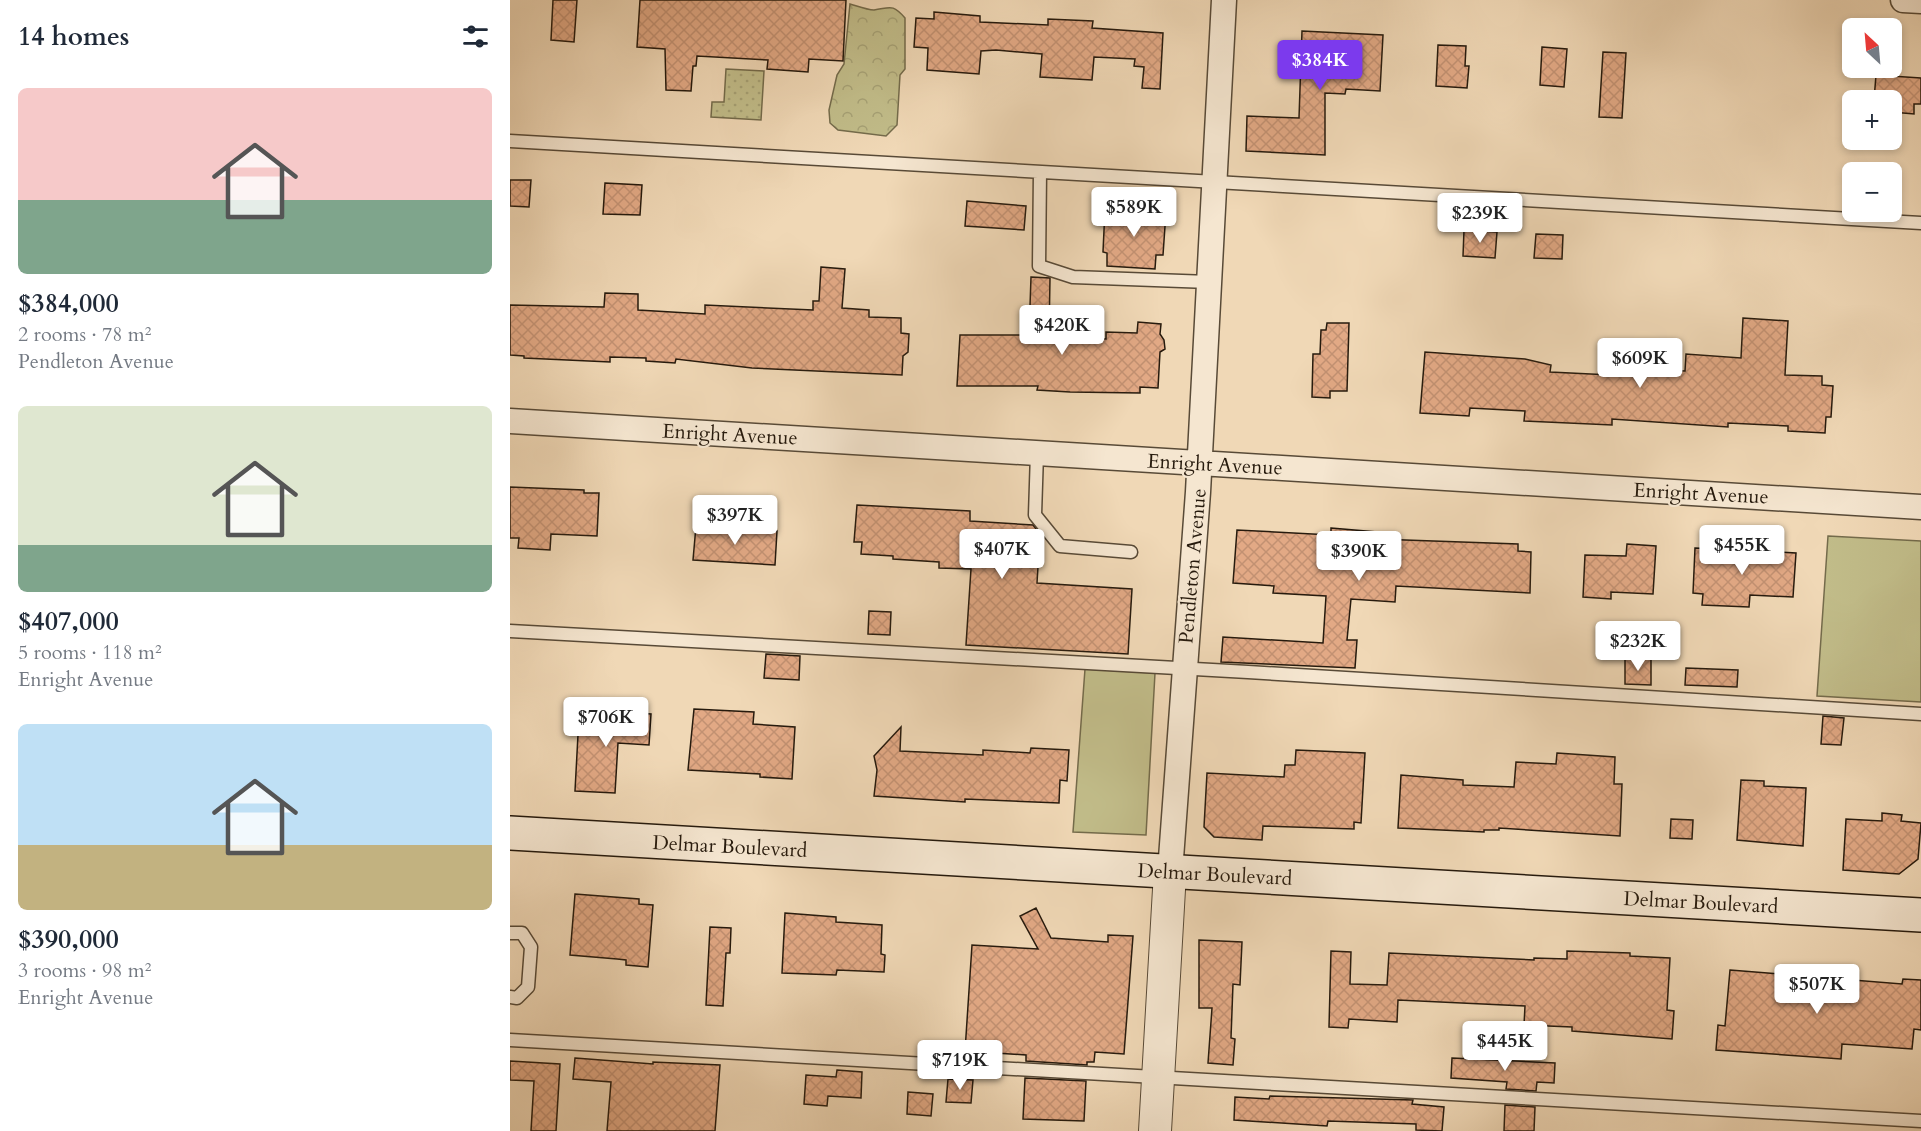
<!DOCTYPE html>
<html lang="en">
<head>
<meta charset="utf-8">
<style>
	:root { --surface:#fff; --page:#f6f6f7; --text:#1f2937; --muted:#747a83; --accent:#7c3aed }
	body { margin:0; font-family:Cardo,serif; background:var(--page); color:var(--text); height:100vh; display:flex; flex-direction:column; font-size:22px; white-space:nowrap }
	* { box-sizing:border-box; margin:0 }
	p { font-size:20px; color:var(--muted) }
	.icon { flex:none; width:33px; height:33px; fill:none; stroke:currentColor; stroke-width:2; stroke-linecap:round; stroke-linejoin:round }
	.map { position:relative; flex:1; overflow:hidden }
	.panel { display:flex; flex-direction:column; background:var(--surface); width:510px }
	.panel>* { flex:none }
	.needle { width:39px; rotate:334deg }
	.controls { position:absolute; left:1332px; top:18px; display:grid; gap:12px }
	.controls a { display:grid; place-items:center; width:60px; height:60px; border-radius:9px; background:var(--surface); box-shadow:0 3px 9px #0003; font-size:30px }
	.price { position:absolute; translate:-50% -51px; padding:0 14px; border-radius:6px; background:#fff; color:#222; font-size:20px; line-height:39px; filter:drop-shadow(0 2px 3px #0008) }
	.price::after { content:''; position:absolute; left:50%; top:36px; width:18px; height:14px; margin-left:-9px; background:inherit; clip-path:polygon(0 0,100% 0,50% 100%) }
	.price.active { background:var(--accent); color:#fff }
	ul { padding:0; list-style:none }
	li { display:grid; align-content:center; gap:12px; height:318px; padding:0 18px }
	li span { display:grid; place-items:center; height:186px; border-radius:9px; color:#555 }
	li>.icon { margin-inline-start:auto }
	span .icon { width:108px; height:108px; fill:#fffc; stroke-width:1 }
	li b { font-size:26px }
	h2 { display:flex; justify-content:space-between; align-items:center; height:72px; padding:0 18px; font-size:26px }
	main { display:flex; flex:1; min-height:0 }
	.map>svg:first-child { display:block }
	.grass { fill:#c1bc89; stroke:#746b4b; stroke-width:1.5 }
	.forest { fill:url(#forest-crowns); stroke:#746b4b; stroke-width:1.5 }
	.park { fill:url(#park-dots); stroke:#746b4b; stroke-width:1.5 }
	.building { fill:url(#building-cross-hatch); stroke:#261a0d; stroke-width:1.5 }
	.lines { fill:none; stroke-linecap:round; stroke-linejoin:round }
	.service-casing { stroke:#584a37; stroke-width:15 }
	.minor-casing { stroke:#584a37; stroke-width:27 }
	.tertiary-casing { stroke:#584a37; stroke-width:34 }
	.secondary-casing { stroke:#261a0d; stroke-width:36 }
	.service { stroke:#f5e6d0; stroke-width:12 }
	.minor { stroke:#f5e6d0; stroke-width:24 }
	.tertiary { stroke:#f5e6d0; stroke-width:32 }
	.secondary { stroke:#f5e6d0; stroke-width:33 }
	.labels { text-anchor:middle; stroke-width:4.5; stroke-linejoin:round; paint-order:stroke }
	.street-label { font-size:20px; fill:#261a0d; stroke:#f5e6d0 }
</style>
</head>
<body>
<main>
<section class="panel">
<h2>14 homes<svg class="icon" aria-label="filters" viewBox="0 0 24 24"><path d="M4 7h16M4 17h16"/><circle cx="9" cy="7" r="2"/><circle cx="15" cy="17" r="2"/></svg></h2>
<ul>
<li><span style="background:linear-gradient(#f6c9c9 60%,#7fa58c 0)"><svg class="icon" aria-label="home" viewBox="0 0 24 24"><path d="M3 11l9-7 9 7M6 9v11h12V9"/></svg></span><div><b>$384,000</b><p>2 rooms · 78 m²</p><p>Pendleton Avenue</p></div></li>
<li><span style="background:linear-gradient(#dfe7d0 75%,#7fa58c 0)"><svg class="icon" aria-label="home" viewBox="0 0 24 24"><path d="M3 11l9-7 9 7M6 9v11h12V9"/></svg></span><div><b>$407,000</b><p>5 rooms · 118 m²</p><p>Enright Avenue</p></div></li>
<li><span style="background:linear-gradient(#bfe0f5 65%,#c2b280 0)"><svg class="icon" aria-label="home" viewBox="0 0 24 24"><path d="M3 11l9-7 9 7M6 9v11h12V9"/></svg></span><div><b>$390,000</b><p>3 rooms · 98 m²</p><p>Enright Avenue</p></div></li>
</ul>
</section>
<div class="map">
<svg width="1411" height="1131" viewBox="0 0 1411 1131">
	<defs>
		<pattern id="forest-crowns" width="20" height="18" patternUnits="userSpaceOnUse" patternTransform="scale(1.5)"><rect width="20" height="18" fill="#c1bc89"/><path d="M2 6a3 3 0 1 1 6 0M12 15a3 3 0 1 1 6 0" fill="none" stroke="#a6a175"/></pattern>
		<pattern id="park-dots" width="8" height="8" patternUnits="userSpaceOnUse" patternTransform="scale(1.5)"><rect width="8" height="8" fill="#c1bc89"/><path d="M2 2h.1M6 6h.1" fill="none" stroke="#a6a175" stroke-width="1.8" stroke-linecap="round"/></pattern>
		<pattern id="building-cross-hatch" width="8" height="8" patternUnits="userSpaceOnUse" patternTransform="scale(1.5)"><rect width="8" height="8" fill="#e2a985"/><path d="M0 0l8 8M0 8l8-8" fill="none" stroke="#c29172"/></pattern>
	</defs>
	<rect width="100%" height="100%" fill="#f0d8b6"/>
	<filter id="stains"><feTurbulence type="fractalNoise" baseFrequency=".00333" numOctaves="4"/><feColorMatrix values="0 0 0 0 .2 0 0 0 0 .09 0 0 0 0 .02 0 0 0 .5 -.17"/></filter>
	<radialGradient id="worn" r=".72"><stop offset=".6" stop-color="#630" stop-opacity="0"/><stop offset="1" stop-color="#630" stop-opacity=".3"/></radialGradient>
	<!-- grass -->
	<path class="grass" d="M 1318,536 L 1411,541 L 1411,702 L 1307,696 Z
		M 575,669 L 645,673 L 636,835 L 563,832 Z"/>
	<!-- forest -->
	<path class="forest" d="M 340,4 C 347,6 357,10 364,10 C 380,8 382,3 395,18 L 395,69 L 390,75 L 387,125 L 376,136 L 328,130 L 320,123 L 319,110 L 327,75 L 334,64 Z"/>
	<!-- park -->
	<path class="park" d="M 216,69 L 254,71 L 251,120 L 201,117 L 202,102 L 214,102 Z"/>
	<!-- building -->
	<path class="building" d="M 43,0 L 67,0 L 64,42 L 41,40 Z
		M 130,0 L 336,0 L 333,61 L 299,59 L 298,72 L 257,69 L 258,60 L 187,56 L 186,66 L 183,66 L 181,91 L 156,90 L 155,49 L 127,47 Z
		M 424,12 L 470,16 L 470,22 L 538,25 L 538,19 L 583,21 L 582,28 L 653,33 L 650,89 L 632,88 L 634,67 L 624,66 L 625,59 L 584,57 L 582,80 L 530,77 L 532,54 L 486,50 L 471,51 L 469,74 L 417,70 L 418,48 L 404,47 L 406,18 L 424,19 Z
		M 792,31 L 873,35 L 870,91 L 836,89 L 835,94 L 815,93 L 815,155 L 736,151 L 737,116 L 789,118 Z
		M 928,45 L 956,46 L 955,66 L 959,66 L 957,88 L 926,86 Z
		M 1032,47 L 1057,49 L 1054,87 L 1030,85 Z
		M 1093,52 L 1116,53 L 1112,118 L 1089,117 Z
		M 1366,75 L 1411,78 L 1411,104 L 1404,104 L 1404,114 L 1382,112 L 1382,100 L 1364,100 Z
		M 0,180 L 21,180 L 19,207 L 0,206 Z
		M 95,183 L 132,185 L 130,215 L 93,214 Z
		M 457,201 L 516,206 L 514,230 L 455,226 Z
		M 595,209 L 656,212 L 653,255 L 646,255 L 645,269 L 597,266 L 597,253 L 593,252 Z
		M 954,230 L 987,232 L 985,258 L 953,256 Z
		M 1026,234 L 1053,235 L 1052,259 L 1024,258 Z
		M 311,267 L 335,269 L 332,308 L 359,310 L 359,317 L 391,318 L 391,333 L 399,334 L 398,352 L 393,356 L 392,375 L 242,368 L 166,359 L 165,363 L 136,361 L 136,358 L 100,357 L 100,362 L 14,358 L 14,356 L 0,355 L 0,305 L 94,307 L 95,293 L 128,294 L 128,310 L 195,314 L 195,305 L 303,310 L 303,301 L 309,301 Z
		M 521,277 L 540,278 L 539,336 L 596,339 L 596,332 L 627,333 L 628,322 L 651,324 L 650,334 L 654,340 L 655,349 L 650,352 L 648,388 L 630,387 L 630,393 L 560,392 L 527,390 L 528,386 L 447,386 L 450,335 L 519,335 Z
		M 1233,318 L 1278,321 L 1275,375 L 1312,376 L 1312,385 L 1323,386 L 1321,417 L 1316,417 L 1315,433 L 1278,431 L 1278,426 L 1218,423 L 1218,427 L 1102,419 L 1102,425 L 1014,421 L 1015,411 L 960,408 L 959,416 L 910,413 L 915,352 L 1015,359 L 1041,365 L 1040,372 L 1101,375 L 1102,368 L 1175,371 L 1176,354 L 1231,358 Z
		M 817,323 L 839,323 L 837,391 L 820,391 L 820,398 L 802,397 L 803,354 L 810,354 L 811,330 L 816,330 Z
		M 0,487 L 74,490 L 74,493 L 89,493 L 87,536 L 41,534 L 40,550 L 8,548 L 9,538 L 0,538 Z
		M 347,505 L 460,511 L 460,521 L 523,525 L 530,534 L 527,583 L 622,589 L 618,654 L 456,645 L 461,569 L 429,568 L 429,562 L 383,559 L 383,556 L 351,554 L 352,542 L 344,542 Z
		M 186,526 L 267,531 L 265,565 L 183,560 Z
		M 821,528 L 867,532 L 867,539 L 1008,544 L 1008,551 L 1021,552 L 1020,593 L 886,586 L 885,602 L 841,599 L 837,640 L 847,640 L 845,668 L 711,662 L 713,637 L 813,643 L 816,596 L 763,593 L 764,586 L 723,583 L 727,530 L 821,535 Z
		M 1117,544 L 1146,546 L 1143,594 L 1101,592 L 1101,599 L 1073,597 L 1075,555 L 1116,556 Z
		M 1185,548 L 1286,553 L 1283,597 L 1240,595 L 1239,607 L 1192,605 L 1193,594 L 1183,593 Z
		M 359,611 L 381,612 L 380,635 L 358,634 Z
		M 256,654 L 290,656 L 289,680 L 254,678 Z
		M 1115,659 L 1141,659 L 1141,685 L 1115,684 Z
		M 1176,668 L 1228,670 L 1227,687 L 1175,685 Z
		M 184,709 L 244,712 L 243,724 L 285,727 L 282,779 L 250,777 L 250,774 L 178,770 Z
		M 111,712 L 141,714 L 139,745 L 108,743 L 105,793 L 65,791 L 69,716 L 111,718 Z
		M 1313,716 L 1334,718 L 1331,745 L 1311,744 Z
		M 391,727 L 390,751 L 473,755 L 473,750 L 520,753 L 521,748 L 559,750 L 557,781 L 550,780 L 549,803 L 455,799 L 455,802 L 364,796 L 367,770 L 364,756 Z
		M 786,750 L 855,753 L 851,823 L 844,822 L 844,829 L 753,826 L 752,840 L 704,837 L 694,827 L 697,773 L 774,777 L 775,765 L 785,765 Z
		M 1047,753 L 1105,757 L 1104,784 L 1112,784 L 1110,836 L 989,828 L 989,830 L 974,830 L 974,832 L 888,828 L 891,775 L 953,780 L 953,785 L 1004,787 L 1006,762 L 1046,764 Z
		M 1231,780 L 1254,781 L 1254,786 L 1296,788 L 1293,846 L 1227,840 Z
		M 1372,813 L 1392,815 L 1391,821 L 1411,823 L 1408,859 L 1389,874 L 1333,870 L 1336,819 L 1372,821 Z
		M 1161,819 L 1183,820 L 1182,839 L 1160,838 Z
		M 65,894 L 129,899 L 129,904 L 143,905 L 138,967 L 116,965 L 116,960 L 107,959 L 60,955 Z
		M 526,908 L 541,938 L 598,942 L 598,935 L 623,936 L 614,1054 L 585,1052 L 584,1062 L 577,1062 L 577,1065 L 516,1061 L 516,1055 L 455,1051 L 462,945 L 528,949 L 510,916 Z
		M 275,913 L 326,917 L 326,922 L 372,925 L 371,954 L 375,955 L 374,972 L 327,970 L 326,975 L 272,973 Z
		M 200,927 L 221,928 L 220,953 L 216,953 L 213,1006 L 196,1005 Z
		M 689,940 L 732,942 L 730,985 L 723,984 L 721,1038 L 725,1039 L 723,1065 L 698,1063 L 702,1008 L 689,1008 Z
		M 821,951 L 841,952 L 840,984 L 877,985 L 879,953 L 1024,960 L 1024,958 L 1057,959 L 1057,951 L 1120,953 L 1120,956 L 1160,958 L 1157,1010 L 1164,1011 L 1162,1039 L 1062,1031 L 1062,1027 L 1014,1025 L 1015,1006 L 888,1000 L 887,1022 L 839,1019 L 838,1028 L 819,1027 Z
		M 1220,970 L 1392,984 L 1393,979 L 1411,980 L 1411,1030 L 1404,1029 L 1402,1049 L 1332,1044 L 1331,1059 L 1206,1050 L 1208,1025 L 1215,1026 Z
		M 65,1058 L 143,1064 L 143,1062 L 210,1065 L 205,1131 L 97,1131 L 101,1082 L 63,1079 Z
		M 942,1058 L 1045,1063 L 1044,1083 L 1027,1082 L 1026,1091 L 996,1089 L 997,1082 L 941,1078 Z
		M 0,1061 L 50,1064 L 46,1131 L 21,1131 L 24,1081 L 0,1080 Z
		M 327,1070 L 352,1072 L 351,1098 L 318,1096 L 317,1106 L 294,1104 L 296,1075 L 326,1077 Z
		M 515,1078 L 576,1081 L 574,1121 L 513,1119 Z
		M 438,1079 L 463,1080 L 461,1103 L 436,1102 Z
		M 398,1092 L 423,1094 L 421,1116 L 397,1114 Z
		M 760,1096 L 903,1100 L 902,1104 L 934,1107 L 932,1131 L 906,1130 L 906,1124 L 818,1121 L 817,1126 L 724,1120 L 725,1097 L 759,1099 Z
		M 995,1105 L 1025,1107 L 1024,1131 L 994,1131 Z"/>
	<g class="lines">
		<!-- service casing -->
		<g class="service-casing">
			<path id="service" d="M 0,141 L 1411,223
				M 530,172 L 529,266 L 563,277 L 699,282
				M 527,453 L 525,515 L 550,546 L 621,552
				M 0,631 L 738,672 L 1411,714
				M 0,933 L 12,933 L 21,947 L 18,987 L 7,998 L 0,997
				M 0,1040 L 1411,1121"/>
		</g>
		<!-- minor casing -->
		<g class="minor-casing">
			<path id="minor" d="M 1393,0 L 1411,1
				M 0,421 L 1411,507
				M 660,872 L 688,492 L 714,0"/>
		</g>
		<!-- tertiary casing -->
		<g class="tertiary-casing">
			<path id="tertiary" d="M 645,1131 L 660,872"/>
		</g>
		<!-- secondary casing -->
		<g class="secondary-casing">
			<path id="secondary" d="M 0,833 L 1411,915"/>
		</g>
		<!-- service -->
		<use href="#service" class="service"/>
		<!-- minor -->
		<use href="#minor" class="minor"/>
		<!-- tertiary -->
		<use href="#tertiary" class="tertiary"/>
		<!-- secondary -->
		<use href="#secondary" class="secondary"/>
	</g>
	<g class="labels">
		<!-- street labels -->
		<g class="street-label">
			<text transform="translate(220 434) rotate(3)" y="7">Enright Avenue</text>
			<text transform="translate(705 464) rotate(3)" y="7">Enright Avenue</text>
			<text transform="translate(1191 493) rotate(3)" y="7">Enright Avenue</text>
			<text transform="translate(682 566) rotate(-85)" y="7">Pendleton Avenue</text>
			<text transform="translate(220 846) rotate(3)" y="7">Delmar Boulevard</text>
			<text transform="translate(705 874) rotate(3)" y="7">Delmar Boulevard</text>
			<text transform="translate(1191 902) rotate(3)" y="7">Delmar Boulevard</text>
		</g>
	</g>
	<rect width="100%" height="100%" filter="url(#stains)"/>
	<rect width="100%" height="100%" fill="url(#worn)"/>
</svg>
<div class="controls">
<a><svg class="needle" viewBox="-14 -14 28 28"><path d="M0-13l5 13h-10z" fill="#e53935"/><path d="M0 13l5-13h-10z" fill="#747a83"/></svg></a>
<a>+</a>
<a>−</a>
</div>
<b class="price active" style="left:810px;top:91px">$384K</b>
<b class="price" style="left:624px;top:238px">$589K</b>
<b class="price" style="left:970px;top:244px">$239K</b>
<b class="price" style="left:552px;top:356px">$420K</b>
<b class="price" style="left:1130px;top:389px">$609K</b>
<b class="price" style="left:225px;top:546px">$397K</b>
<b class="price" style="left:1232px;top:576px">$455K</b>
<b class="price" style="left:492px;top:580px">$407K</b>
<b class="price" style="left:849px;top:582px">$390K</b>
<b class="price" style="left:1128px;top:672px">$232K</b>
<b class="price" style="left:96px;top:748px">$706K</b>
<b class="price" style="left:1307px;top:1015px">$507K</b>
<b class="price" style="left:995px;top:1072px">$445K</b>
<b class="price" style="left:450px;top:1091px">$719K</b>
</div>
</main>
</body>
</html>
